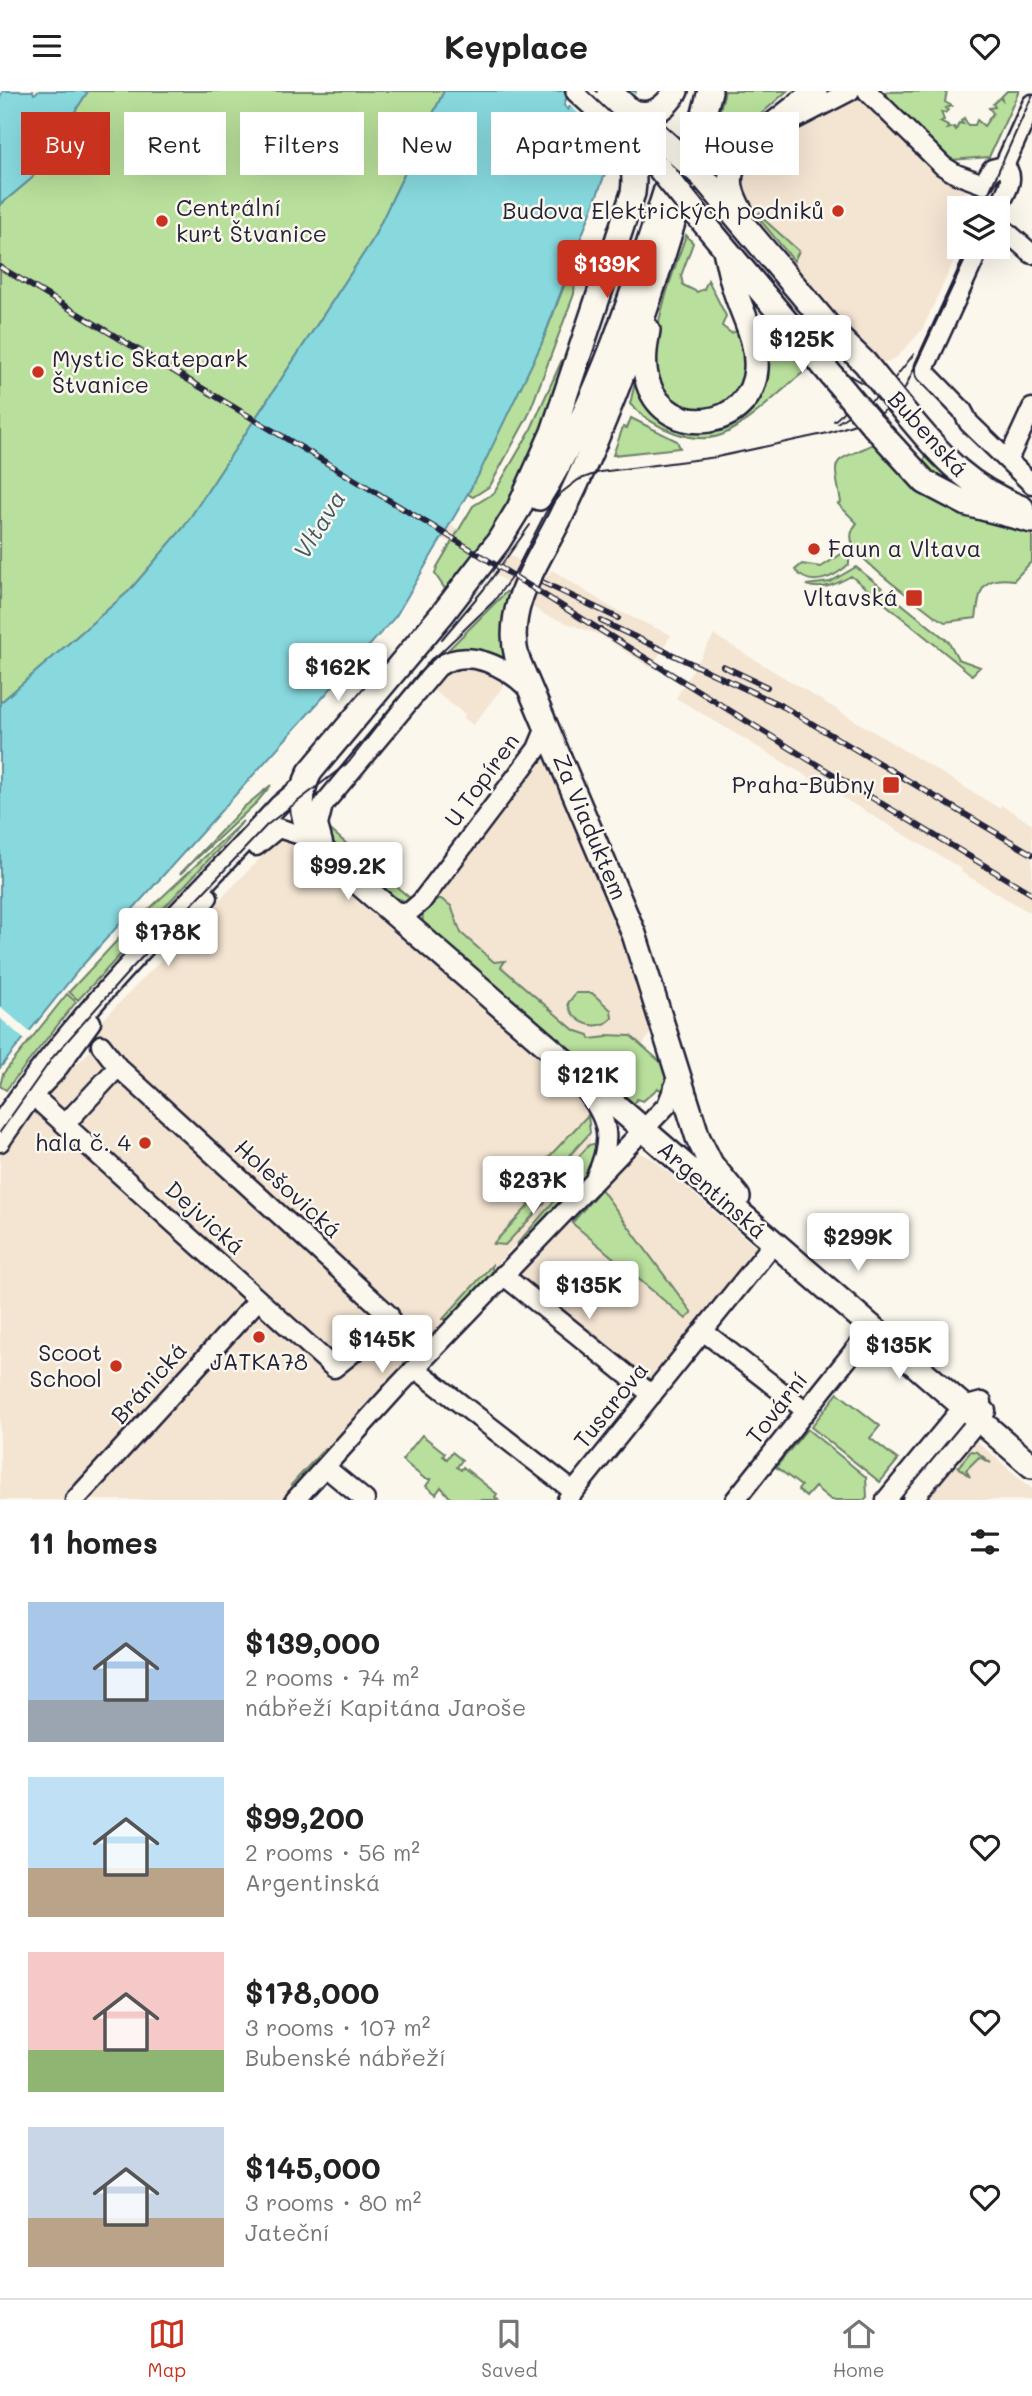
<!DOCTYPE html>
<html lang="en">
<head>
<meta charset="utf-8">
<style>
	:root { --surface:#fff; --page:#f6f6f6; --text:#222; --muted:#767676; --line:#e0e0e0; --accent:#c8321e }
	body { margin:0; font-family:Mali,sans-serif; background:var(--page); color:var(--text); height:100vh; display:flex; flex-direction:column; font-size:26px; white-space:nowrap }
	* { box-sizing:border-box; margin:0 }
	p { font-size:23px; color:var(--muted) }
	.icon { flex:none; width:38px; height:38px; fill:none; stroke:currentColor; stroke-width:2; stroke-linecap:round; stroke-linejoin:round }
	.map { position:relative; height:1409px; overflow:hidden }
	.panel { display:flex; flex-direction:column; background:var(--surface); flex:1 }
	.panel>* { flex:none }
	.top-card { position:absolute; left:21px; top:21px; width:990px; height:63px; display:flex; gap:14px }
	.buttons { position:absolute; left:947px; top:105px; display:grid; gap:14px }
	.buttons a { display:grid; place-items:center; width:63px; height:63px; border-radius:0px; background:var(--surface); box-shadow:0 7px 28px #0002; font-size:35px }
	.price { position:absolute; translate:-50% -60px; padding:0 16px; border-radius:7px; background:#fff; color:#222; font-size:23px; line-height:46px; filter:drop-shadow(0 2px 4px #0008) }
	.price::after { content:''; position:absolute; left:50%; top:42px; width:21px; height:16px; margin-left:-10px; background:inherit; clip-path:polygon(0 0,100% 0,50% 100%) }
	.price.current { background:var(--accent); color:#fff }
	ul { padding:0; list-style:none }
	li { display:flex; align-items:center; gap:21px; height:175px; padding:0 28px }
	li span { display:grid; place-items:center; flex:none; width:196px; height:140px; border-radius:0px; color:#555 }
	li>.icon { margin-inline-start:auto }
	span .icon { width:84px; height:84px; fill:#fffc; stroke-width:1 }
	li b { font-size:30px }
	h2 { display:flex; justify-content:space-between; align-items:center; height:84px; padding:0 28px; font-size:30px }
	.chip { padding:0 24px; border-radius:0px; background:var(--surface); box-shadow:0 7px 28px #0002; font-size:24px; line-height:63px }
	.chip.current { background:var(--accent); color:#fff }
	header { display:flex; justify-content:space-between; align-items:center; height:91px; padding:0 28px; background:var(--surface); font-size:32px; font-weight:700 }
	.tab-bar { display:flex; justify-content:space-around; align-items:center; height:98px; border-top:2px solid var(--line); background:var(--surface); font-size:19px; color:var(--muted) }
	.tab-bar a { display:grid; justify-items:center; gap:4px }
	.tab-bar .current { color:var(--accent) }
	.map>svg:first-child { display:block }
	.built { fill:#f4e4d2 }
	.green { fill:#b8df9b; stroke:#6d806b; stroke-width:2 }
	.water { fill:#87d9de; stroke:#5f909d; stroke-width:2 }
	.pier { fill:#fbf7ec }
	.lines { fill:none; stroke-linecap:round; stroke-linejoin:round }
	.minor-casing { stroke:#22223b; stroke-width:23 }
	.major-casing { stroke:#22223b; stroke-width:28 }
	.minor { stroke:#fbf7ec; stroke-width:18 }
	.major { stroke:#fbf7ec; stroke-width:23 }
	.tram { stroke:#22223b; stroke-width:2 }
	.rail-casing { stroke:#22223b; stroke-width:6 }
	.rail { stroke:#fbf7ec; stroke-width:3.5; stroke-dasharray:10; stroke-linecap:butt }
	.major-bridge-casing { stroke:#22223b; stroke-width:28; stroke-linecap:butt }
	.major-bridge { stroke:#fbf7ec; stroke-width:23 }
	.poi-dot { fill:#c8321e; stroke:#fbf7ec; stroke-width:2.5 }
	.labels { text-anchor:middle; stroke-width:5; stroke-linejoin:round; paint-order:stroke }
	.poi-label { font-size:23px; fill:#22223b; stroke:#fbf7ec; text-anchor:end }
	.street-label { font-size:23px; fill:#22223b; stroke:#fbf7ec }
	.water-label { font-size:24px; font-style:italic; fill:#40596c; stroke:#fbf7ec }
</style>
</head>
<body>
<header><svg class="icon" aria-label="menu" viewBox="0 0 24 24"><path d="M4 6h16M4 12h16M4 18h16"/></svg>Keyplace<svg class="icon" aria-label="heart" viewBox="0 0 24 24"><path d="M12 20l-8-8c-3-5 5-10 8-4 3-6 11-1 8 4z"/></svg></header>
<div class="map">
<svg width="1032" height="1409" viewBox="0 0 1032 1409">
	<rect width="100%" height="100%" fill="#fbf7ec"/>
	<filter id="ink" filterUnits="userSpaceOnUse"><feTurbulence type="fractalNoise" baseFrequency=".0143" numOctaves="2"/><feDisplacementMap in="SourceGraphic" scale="14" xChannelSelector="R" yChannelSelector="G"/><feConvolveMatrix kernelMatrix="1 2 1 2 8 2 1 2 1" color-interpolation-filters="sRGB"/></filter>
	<g filter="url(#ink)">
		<!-- built -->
		<path class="built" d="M 856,6 L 958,93 L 968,103 L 974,117 L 959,117 L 960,156 L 922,239 L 897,266 L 884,272 L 875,271 L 749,121 L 739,105 L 741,76 L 792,33 Z
			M 0,163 L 467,444 L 470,440 L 546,486 L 552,479 L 612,517 L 671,544 L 651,577 L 602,545 L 545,524 L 531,515 L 533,507 L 458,461 L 459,457 L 241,326 Z
			M 714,544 L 999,717 L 1001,714 L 1032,733 L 1032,817 L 1029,821 L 961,781 L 962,778 L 676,607 Z
			M 476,574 L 508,589 L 473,634 L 464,627 L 465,623 L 426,594 L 448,579 Z
			M 544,659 L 612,807 L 654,936 L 613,1002 L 431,843 L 417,825 Z
			M 282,745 L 520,949 L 589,1015 L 590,1058 L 575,1088 L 280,1409 L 0,1409 L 0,1060 L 32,1018 L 102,948 L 93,939 Z
			M 636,1060 L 653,1068 L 757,1157 L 648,1292 L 514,1184 L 598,1095 Z
			M 973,1347 L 1032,1398 L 1032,1409 L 919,1409 Z"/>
		<!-- green -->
		<path class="green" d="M 88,0 L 444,0 L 372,150 L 184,436 L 129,500 L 0,612 L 0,114 L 32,87 Z
			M 725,0 L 787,0 L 751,32 L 716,53 L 711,51 Z
			M 947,0 L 945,11 L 952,15 L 946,17 L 948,19 L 945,22 L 941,21 L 944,29 L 940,31 L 948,35 L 947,38 L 954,36 L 956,39 L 959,32 L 963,33 L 961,30 L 964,27 L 968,34 L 975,34 L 977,29 L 984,35 L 993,22 L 989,17 L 995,16 L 993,13 L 999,7 L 1002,9 L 1001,6 L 1007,0 L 1019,0 L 989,66 L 951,69 L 882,1 Z
			M 761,121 L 760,125 L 799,160 L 794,170 L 756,124 Z
			M 686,144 L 693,152 L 681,185 L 683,194 L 697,201 L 704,198 L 708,189 L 726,225 L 722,235 L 731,242 L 741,239 L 748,262 L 743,300 L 704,324 C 695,321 681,319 673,314 C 629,286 674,181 686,144 Z
			M 573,172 L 576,176 L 574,203 L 528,325 L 490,395 L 473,406 L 468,403 L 541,254 Z
			M 765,230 L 805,280 C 781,299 756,326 728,341 C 696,358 652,336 630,313 L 637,283 L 650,314 L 740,326 L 757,233 Z
			M 562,269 C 555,321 533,374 508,421 C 492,450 468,477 449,504 L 435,483 L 437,476 L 473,415 L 494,402 L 530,340 Z
			M 631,327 L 677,350 L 680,357 L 613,364 L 623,336 L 627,337 Z
			M 875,352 C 925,411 958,425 1032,441 L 1032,470 L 1014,489 C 980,484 980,500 976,527 L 945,531 L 936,526 C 916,510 862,473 853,453 C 849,445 852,438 857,432 L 838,413 L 841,411 C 831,360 833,374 875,352 Z
			M 929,364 L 994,408 L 954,403 L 921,371 Z
			M 843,462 L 849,467 L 849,473 C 834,487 810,498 795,479 L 802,473 L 821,476 Z
			M 856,476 L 949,551 L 958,568 L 980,576 L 972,584 L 851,485 C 837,493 823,500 806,494 L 830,491 Z
			M 517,499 L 512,573 L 436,571 L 506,501 Z
			M 271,694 L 257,711 L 180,783 L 244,716 Z
			M 243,730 L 227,749 L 78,909 L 69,901 L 126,840 Z
			M 327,736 L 411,808 L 407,811 L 394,806 L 334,753 L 327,744 Z
			M 437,808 L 441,808 L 451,815 L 461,842 L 494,871 L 505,870 L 501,876 L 574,939 L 589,944 L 590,948 L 607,946 L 607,944 L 631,945 L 664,974 L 668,985 L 665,1002 L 658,997 L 643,1010 L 637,1008 L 634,1013 L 423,832 L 422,819 L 430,816 Z
			M 576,902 L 592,902 L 611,919 L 612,927 C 598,943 571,931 568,912 Z
			M 67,903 L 76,911 L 6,999 L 0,995 L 3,983 Z
			M 588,1024 L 590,1042 L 549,1087 L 545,1112 L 505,1154 L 493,1153 L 545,1097 L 532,1084 Z
			M 598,1052 C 595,1087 547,1125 522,1151 L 517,1153 L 555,1109 L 554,1093 L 589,1054 Z
			M 601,1098 L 692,1222 L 686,1228 L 572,1132 Z
			M 492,1174 L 492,1186 L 452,1228 L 443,1228 Z
			M 838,1302 L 880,1335 L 870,1347 L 898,1369 L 880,1391 L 811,1336 Z
			M 962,1330 L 964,1335 L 910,1402 L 904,1401 L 903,1396 Z
			M 807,1338 L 866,1386 L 867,1406 L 864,1409 L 831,1409 L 815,1396 L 806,1406 L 798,1399 L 801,1395 L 776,1376 Z
			M 422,1344 L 445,1362 L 443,1365 L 447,1368 L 452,1361 L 462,1369 L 457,1376 L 461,1379 L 463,1376 L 497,1403 L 495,1406 L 498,1409 L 452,1409 L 441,1396 L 436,1403 L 426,1395 L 431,1388 L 425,1388 L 402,1369 Z
			M 325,1357 L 330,1361 L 296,1399 L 291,1394 Z
			M 971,1360 L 977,1361 L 991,1372 L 979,1366 L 966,1379 L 970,1386 L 958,1376 Z"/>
		<!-- water -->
		<path class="water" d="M 3,0 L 33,0 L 34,3 L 39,0 L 88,0 L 32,87 L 0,114 L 0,5 Z
			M 444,0 L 569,0 L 564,14 L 568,19 L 577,0 L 636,0 L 541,254 L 478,385 L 396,525 L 80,877 L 0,977 L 0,612 L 129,500 L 184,436 L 372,150 Z"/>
		<!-- pier -->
		<path class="pier" d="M 573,0 L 628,0 L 635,3 L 639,0 L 595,121 L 615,63 L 601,43 L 568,13 Z
			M 0,915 L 32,943 L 26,950 L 0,927 Z"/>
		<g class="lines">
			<!-- minor casing -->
			<g class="minor-casing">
				<path id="minor" d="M 867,0 L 943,75 L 956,83 L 983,93 L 992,78 L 1004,75
					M 784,34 L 850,0
					M 1004,75 L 1032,13
					M 998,117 C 1004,104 1018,86 1004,75
					M 998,133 L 1032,163
					M 980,156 L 925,276 L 926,282 L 962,319 L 969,332 L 1032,393
					M 1008,369 L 1032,317
					M 323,752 L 318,734 L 323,714 L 438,576 C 468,555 507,576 529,599
					M 256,755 L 278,737 L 310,747
					M 393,820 L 408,822 L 421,811 L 537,658 L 547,634
					M 165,852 L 208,806
					M 583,996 C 608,1027 614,1047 596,1085
					M 42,1013 L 334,1277 L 359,1257 L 389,1224 L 118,976 L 101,954
					M 0,1032 C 81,915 183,818 279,714 L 305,692
					M 65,1033 L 118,976
					M 0,1051 L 32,1005 L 55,981 L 91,931
					M 503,1184 L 652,1304
					M 703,1240 L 805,1319
					M 416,1278 L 573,1400
					M 325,1376 L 365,1409
					M 75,1409 L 258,1209
					M 295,1409 L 398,1295 L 667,1014 L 678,986
					M 567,1409 L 773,1153
					M 735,1409 L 857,1256
					M 886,1409 L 963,1316 L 982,1311
					M 912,1409 L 986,1320"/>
			</g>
			<!-- major casing -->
			<g class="major-casing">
				<path id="major" d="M 578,0 L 632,49 L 659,77
					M 609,0 L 658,45
					M 710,0 C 671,147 627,293 559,429 C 537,473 504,516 517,567 L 634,843 L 698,1047 L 711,1073 L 738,1106
					M 629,19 C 650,28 664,19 676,0
					M 603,23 C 624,49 638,67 633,102 L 553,341 L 519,417 L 498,451 L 444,521 L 310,681 C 293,714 306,745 331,768 L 1032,1375
					M 708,65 L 729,60 L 750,44
					M 703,86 L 835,243
					M 694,120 L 766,206
					M 741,121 C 734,108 727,94 732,79 C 741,53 794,19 815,0
					M 648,239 C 645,256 642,274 648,292 C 667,350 752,338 756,278 C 758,248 742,224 734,196 C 730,184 728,172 725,159
					M 898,313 C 939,361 961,393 1022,417
					M 872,333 L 925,391 L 967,413 L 1032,430
					M 539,407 C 603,304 638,187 674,73"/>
			</g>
			<!-- minor -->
			<use href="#minor" class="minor"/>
			<!-- major -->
			<use href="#major" class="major"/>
			<!-- tram -->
			<path class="tram" d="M 587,0 L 698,105 L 845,281 C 860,293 875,299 894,293
				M 982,117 L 1032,5
				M 834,330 C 850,318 854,300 844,281
				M 837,332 L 882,303 L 914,263
				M 442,548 L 484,498 L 530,434
				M 0,1041 L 53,966 L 131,878 L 267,734 L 349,671 L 416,585 L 494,510 L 515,481 L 546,421 L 561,402 L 578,389 L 600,381 L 717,366 L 828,342 L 879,325 L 904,299 L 971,156"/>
			<!-- rail casing -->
			<g class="rail-casing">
				<path id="rail" d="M 0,176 L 462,453 L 811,670 L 1032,803
					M 542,491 L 618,527
					M 601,530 L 784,616 L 1032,763
					M 723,575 L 767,596"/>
			</g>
			<!-- rail -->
			<use href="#rail" class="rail"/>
			<!-- major-bridge casing -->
			<g class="major-bridge-casing">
				<path id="major-bridge" d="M 658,45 L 703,86
					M 659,77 L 694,120
					M 766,206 L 872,333
					M 835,243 L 865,272 L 898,313"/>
			</g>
			<!-- major-bridge -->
			<use href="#major-bridge" class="major-bridge"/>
		</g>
	</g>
	<!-- markers -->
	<g class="poi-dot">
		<circle cx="838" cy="120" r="7"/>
		<circle cx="162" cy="130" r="7"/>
		<circle cx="38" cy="281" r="7"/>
		<circle cx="814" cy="458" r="7"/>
		<rect x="905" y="498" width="18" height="18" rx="3.5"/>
		<rect x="882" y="685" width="18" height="18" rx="3.5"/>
		<circle cx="145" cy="1052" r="7"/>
		<circle cx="259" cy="1246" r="7"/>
		<circle cx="116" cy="1275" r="7"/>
	</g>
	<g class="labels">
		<!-- poi labels -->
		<g class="poi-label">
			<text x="176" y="125" text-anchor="start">Centrální<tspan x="176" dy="26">kurt Štvanice</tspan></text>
			<text x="824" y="128">Budova Elektrických podniků</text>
			<text x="52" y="276" text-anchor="start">Mystic Skatepark<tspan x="52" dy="26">Štvanice</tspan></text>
			<text x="828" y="466" text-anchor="start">Faun a Vltava</text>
			<text x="898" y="515">Vltavská</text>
			<text x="875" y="702">Praha-Bubny</text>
			<text x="131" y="1060">hala č. 4</text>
			<text x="102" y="1270">Scoot<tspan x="102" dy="26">School</tspan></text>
			<text x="259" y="1279" text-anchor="middle">JATKA78</text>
		</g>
		<!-- street labels -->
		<g class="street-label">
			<text transform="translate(928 343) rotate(48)" y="8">Bubenská</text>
			<text transform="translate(482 689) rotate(-54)" y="8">U Topíren</text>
			<text transform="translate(590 736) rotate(67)" y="8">Za Viaduktem</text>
			<text transform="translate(288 1098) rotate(42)" y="8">Holešovická</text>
			<text transform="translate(712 1099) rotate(41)" y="8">Argentinská</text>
			<text transform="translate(205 1127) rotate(42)" y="8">Dejvická</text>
			<text transform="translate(149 1292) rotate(-48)" y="8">Bránická</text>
			<text transform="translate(611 1314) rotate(-51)" y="8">Tusarova</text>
			<text transform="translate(777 1317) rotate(-52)" y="8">Tovární</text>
		</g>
		<!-- water labels -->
		<g class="water-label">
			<text transform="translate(320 434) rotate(-58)" y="8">Vltava</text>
		</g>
	</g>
</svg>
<div class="buttons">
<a><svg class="icon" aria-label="layers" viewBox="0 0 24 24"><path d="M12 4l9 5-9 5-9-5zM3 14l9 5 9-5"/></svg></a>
</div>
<b class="price current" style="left:607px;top:209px">$139K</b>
<b class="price" style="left:802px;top:284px">$125K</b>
<b class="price" style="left:338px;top:612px">$162K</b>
<b class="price" style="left:348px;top:811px">$99.2K</b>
<b class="price" style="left:168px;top:877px">$178K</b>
<b class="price" style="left:588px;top:1020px">$121K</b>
<b class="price" style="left:533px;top:1125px">$237K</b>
<b class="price" style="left:858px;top:1182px">$299K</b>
<b class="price" style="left:589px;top:1230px">$135K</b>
<b class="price" style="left:382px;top:1284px">$145K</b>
<b class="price" style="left:899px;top:1290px">$135K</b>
<div class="top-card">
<a class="chip current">Buy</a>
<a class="chip">Rent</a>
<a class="chip">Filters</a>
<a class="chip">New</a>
<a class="chip">Apartment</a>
<a class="chip">House</a>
</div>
</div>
<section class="panel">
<h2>11 homes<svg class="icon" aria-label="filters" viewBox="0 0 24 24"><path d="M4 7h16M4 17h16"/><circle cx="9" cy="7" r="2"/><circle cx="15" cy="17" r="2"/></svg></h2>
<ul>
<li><span style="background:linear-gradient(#a9c7e8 70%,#9aa5b1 0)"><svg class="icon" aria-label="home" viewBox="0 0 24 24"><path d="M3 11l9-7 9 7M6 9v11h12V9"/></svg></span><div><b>$139,000</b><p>2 rooms · 74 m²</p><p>nábřeží Kapitána Jaroše</p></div><svg class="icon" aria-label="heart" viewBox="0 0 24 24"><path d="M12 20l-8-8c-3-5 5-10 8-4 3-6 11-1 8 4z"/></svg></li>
<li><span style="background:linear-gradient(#bfe0f5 65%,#b9a48a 0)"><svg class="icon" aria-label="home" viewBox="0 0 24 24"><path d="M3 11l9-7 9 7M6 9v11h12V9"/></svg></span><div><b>$99,200</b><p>2 rooms · 56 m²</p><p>Argentinská</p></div><svg class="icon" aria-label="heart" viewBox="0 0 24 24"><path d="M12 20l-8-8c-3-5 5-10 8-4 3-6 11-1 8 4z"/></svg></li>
<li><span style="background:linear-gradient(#f6c9c9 70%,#8fb573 0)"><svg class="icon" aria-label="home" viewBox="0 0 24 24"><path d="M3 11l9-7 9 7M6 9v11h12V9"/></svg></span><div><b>$178,000</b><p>3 rooms · 107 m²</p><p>Bubenské nábřeží</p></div><svg class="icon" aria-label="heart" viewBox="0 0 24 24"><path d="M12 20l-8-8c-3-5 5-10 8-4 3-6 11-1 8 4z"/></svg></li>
<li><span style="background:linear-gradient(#c9d6e8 65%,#b9a48a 0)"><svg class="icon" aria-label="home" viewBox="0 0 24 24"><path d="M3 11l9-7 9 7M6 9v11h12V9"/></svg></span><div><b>$145,000</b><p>3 rooms · 80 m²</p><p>Jateční</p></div><svg class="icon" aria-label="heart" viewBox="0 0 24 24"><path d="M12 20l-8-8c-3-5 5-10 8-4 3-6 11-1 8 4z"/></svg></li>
</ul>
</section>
<nav class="tab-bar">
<a class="current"><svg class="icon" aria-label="map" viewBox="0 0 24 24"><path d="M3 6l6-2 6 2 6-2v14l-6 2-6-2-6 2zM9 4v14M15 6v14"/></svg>Map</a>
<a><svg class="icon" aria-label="saved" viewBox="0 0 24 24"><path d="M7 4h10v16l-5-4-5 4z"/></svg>Saved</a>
<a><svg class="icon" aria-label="home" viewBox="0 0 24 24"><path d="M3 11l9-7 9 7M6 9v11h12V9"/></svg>Home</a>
</nav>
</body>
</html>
